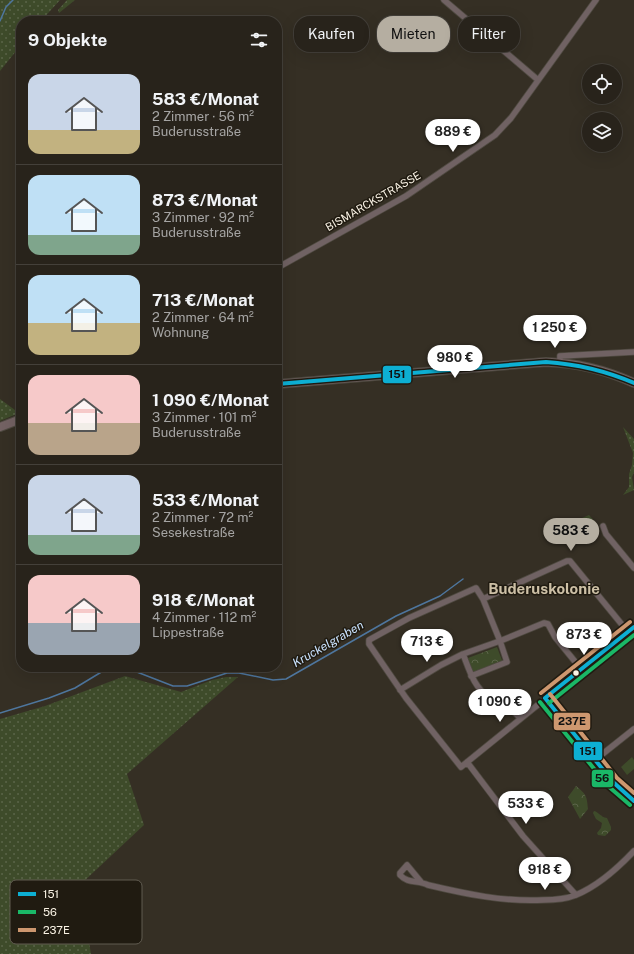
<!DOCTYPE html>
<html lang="de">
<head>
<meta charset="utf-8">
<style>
	:root { --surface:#28231b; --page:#342f28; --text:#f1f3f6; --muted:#a5a4a3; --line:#44403a; --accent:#b5aea1 }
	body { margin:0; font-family:"Public Sans",sans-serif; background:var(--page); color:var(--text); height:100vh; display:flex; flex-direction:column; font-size:15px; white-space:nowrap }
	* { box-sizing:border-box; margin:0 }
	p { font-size:13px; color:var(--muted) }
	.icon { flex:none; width:22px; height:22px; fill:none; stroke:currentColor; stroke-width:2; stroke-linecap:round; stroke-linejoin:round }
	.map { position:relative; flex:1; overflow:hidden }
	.drawer { position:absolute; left:16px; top:16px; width:266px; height:656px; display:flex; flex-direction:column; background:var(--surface); border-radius:16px; box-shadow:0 4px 16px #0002,0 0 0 1px var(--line) }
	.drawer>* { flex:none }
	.top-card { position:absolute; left:294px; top:16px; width:280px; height:36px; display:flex; gap:8px }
	.fabs { position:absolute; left:582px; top:64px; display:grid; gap:8px }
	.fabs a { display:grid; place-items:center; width:40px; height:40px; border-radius:50%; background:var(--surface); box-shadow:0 4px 16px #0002,0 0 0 1px var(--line); font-size:20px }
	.price { position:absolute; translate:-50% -34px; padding:0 9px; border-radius:14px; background:#fff; color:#222; font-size:13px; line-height:26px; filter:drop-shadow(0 1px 2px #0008) }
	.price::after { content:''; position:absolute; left:50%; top:24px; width:12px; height:9px; margin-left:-6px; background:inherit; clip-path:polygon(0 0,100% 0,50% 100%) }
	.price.selected { background:var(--accent); color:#111 }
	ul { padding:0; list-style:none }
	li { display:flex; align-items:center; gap:12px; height:100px; padding:0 12px }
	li+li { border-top:1px solid var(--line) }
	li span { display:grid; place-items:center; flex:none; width:112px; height:80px; border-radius:12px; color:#555 }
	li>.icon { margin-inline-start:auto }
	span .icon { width:48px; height:48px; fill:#fffc; stroke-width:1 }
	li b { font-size:17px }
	h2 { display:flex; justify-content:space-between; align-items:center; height:48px; padding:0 12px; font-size:17px }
	.chip { padding:0 14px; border-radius:16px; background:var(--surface); box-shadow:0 4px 16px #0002,0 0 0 1px var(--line); font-size:14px; line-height:36px }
	.chip.selected { background:var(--accent); color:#111 }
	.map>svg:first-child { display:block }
	.grass { fill:url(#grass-dots) }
	.park { fill:url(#park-crowns) }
	.garden { fill:#3e4b2a }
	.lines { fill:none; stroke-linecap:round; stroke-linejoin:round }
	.stream { stroke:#4e769e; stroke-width:1.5 }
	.minor-casing { stroke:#4f4a41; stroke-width:7 }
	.secondary-casing { stroke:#4f4a41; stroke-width:10 }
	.minor { stroke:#706263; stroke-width:5.5 }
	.secondary { stroke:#736263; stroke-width:8 }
	.bus-1-casing { stroke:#201b11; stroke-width:7 }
	.bus-2-casing { stroke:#201b11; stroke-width:7 }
	.bus-3-casing { stroke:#201b11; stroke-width:7 }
	.bus-1 { stroke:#0dafd3; stroke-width:4 }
	.bus-2 { stroke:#1ab867; stroke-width:4 }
	.bus-3 { stroke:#cd976f; stroke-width:4 }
	.bus-dot { fill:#faf3e5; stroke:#201b11; stroke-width:1.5 }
	.labels { text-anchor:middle; stroke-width:3; stroke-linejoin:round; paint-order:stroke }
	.street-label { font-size:11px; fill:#faf3e5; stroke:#201b11 }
	.water-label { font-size:12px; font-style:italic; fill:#cae3ff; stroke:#201b11 }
	.district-label { font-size:15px; font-weight:bold; fill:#cdc0a6; stroke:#201b11 }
	.key { fill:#201b11; stroke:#615c51; stroke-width:1 }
	.key-label { font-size:11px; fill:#faf3e5 }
	.line-badge { stroke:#201b11; stroke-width:1.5 }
	.pale-badge-label { font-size:11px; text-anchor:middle; font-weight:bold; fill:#111 }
</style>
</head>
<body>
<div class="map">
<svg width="634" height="954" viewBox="0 0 634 954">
	<defs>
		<pattern id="grass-dots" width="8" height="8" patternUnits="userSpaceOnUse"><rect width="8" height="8" fill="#3e4b2a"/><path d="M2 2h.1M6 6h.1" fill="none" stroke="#5b6549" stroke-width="1.8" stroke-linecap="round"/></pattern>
		<pattern id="park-crowns" width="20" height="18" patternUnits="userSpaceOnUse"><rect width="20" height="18" fill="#3e4b2a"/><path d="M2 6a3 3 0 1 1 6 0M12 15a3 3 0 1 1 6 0" fill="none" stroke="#5b6549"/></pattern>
	</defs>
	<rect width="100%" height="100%" fill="#352f24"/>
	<!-- grass -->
	<path class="grass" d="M 0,0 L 60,0 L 41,21 L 21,21 L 21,45 L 0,71 Z
		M 67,0 L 75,0 L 59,13 L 58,10 Z
		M 0,399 L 19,413 L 0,421 Z
		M 623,427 L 634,439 L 634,472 L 632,477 L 634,490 L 623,495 L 629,487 L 629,474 L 632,465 L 633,453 Z
		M 125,676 L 181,692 L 212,680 L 226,677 L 238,677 L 127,774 L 144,825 L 81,884 L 80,888 L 91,954 L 0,954 L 0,719 L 45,706 Z"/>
	<!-- park -->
	<path class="park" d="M 589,515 L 597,524 L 585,533 L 575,521 Z
		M 497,647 L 503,663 L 473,674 L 468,658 Z
		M 576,786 C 586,794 587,796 588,809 L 580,819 L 568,797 Z
		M 594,811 C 599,812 600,817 607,818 L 611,827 L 611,830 L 605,836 L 598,835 L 597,833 L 601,828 L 602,823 L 596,819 L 593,813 Z"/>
	<!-- garden -->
	<path class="garden" d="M 632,757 L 634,760 L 634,769 L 627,775 L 621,767 Z"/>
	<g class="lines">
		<!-- stream -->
		<path class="stream" d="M 0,21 L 6,7 L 13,0
			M 124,667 L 173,686 L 187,686 L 227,673 L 239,673 L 273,680 L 286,679 L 396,616 L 440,596 L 463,579
			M 0,713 L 49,698 L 75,688 L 108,668 L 111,667"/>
		<!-- minor casing -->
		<g class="minor-casing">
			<path id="minor" d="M 444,0 L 538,80
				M 277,268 L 406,196 L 495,135 L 511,118 L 596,0
				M 560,363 L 560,356 L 634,352
				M 603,526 L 606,534 L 634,568
				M 483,599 L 567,561 L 570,561 L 628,632
				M 471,676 L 507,662 L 500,641 L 544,623 L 548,624 L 555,637 L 581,669
				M 400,690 L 441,665 L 463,654
				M 545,698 L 613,782 L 634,801
				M 520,718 C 508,705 503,706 489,697 C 474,688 469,669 463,654 L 500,641 L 483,599 L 476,588 L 409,618 L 369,640 L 369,644 L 406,698 L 461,767 L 634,627
				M 595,760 L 634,729
				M 467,762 L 523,836 L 576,895
				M 421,882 L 407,865 L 400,873 L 400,875 C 408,884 418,880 428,885 C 466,894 504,902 543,900 C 554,900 566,899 576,895 C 598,886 618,868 634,851"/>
		</g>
		<!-- secondary casing -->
		<g class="secondary-casing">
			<path id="secondary" d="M 277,384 L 546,362 C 578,363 606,370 634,383
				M 0,427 L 21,419"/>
		</g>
		<!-- minor -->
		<use href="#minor" class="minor"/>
		<!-- secondary -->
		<use href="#secondary" class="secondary"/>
		<!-- bus-1 casing -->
		<g class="bus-1-casing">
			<path id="bus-1" d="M 277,384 L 546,362 C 577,364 606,371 634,383
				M 545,698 L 613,782 L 634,801
				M 545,698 L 634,627"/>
		</g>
		<!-- bus-2 casing -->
		<g class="bus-2-casing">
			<path id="bus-2" d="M 540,702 L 608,786 L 630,805
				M 549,703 L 634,635"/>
		</g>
		<!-- bus-3 casing -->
		<g class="bus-3-casing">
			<path id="bus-3" d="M 541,693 L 630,622
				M 550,694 L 617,778 L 634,793"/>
		</g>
		<!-- bus-1 -->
		<use href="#bus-1" class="bus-1"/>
		<!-- bus-2 -->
		<use href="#bus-2" class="bus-2"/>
		<!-- bus-3 -->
		<use href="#bus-3" class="bus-3"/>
	</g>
	<!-- markers -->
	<circle class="bus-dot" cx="576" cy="673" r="3.5"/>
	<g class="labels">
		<!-- street labels -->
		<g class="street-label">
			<text transform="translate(373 201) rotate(-30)" y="4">BISMARCKSTRASSE</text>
		</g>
		<!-- water labels -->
		<g class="water-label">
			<text transform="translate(328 644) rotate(-30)" y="4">Kruckelgraben</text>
		</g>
		<!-- district labels -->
		<g class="district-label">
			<text x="544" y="594">Buderuskolonie</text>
		</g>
	</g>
	<!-- legend -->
	<rect x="10" y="880" width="132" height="64" rx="6" class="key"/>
	<rect x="18" y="892" width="18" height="4" fill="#0dafd3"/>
	<rect x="18" y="910" width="18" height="4" fill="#1ab867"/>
	<rect x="18" y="928" width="18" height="4" fill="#cd976f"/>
	<g class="key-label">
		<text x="43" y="898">151</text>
		<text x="43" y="916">56</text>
		<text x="43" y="934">237E</text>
	</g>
	<g class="line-badge">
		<rect x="382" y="365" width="30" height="19" rx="4" fill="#0dafd3"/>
		<rect x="553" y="712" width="38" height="19" rx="4" fill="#cd976f"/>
		<rect x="573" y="741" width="30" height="20" rx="4" fill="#0dafd3"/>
		<rect x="591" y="769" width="23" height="19" rx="4" fill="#1ab867"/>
	</g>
	<g class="pale-badge-label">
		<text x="397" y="378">151</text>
		<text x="572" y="725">237E</text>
		<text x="588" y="755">151</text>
		<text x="602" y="782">56</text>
	</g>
</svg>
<div class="fabs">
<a><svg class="icon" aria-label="locate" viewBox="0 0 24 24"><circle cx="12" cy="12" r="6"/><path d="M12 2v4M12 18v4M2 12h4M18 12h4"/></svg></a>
<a><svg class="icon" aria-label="layers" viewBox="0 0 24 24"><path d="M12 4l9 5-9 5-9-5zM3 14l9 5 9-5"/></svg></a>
</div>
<b class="price" style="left:453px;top:153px">889 €</b>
<b class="price" style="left:555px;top:349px">1 250 €</b>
<b class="price" style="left:455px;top:379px">980 €</b>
<b class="price selected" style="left:571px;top:552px">583 €</b>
<b class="price" style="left:584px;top:656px">873 €</b>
<b class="price" style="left:427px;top:663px">713 €</b>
<b class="price" style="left:500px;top:723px">1 090 €</b>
<b class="price" style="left:526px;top:825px">533 €</b>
<b class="price" style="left:545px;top:891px">918 €</b>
<div class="top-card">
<a class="chip">Kaufen</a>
<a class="chip selected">Mieten</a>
<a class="chip">Filter</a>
</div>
<section class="drawer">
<h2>9 Objekte<svg class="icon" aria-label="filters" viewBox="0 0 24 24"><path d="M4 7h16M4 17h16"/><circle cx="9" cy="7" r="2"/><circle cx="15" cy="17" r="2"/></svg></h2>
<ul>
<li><span style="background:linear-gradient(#c9d6e8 70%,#c2b280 0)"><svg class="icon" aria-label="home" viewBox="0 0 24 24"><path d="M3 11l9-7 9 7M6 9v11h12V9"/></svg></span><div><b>583 €/Monat</b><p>2 Zimmer · 56 m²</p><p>Buderusstraße</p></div></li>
<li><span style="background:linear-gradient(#bfe0f5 75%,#7fa58c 0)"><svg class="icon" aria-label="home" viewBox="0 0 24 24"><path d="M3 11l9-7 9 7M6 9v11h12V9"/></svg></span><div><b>873 €/Monat</b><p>3 Zimmer · 92 m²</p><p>Buderusstraße</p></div></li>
<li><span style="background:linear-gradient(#bfe0f5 60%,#c2b280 0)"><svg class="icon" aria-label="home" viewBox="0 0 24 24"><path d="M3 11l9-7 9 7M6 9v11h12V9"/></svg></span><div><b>713 €/Monat</b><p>2 Zimmer · 64 m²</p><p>Wohnung</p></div></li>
<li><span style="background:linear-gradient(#f6c9c9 60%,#b9a48a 0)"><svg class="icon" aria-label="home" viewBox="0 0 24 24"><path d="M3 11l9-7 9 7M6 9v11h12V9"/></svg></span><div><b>1 090 €/Monat</b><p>3 Zimmer · 101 m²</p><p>Buderusstraße</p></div></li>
<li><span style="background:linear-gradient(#c9d6e8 75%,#7fa58c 0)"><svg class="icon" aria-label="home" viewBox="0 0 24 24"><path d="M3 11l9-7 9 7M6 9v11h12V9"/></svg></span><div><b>533 €/Monat</b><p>2 Zimmer · 72 m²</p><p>Sesekestraße</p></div></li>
<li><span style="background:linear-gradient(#f6c9c9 60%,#9aa5b1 0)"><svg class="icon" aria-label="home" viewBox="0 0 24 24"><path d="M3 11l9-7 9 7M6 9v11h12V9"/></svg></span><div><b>918 €/Monat</b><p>4 Zimmer · 112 m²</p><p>Lippestraße</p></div></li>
</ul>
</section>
</div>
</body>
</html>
